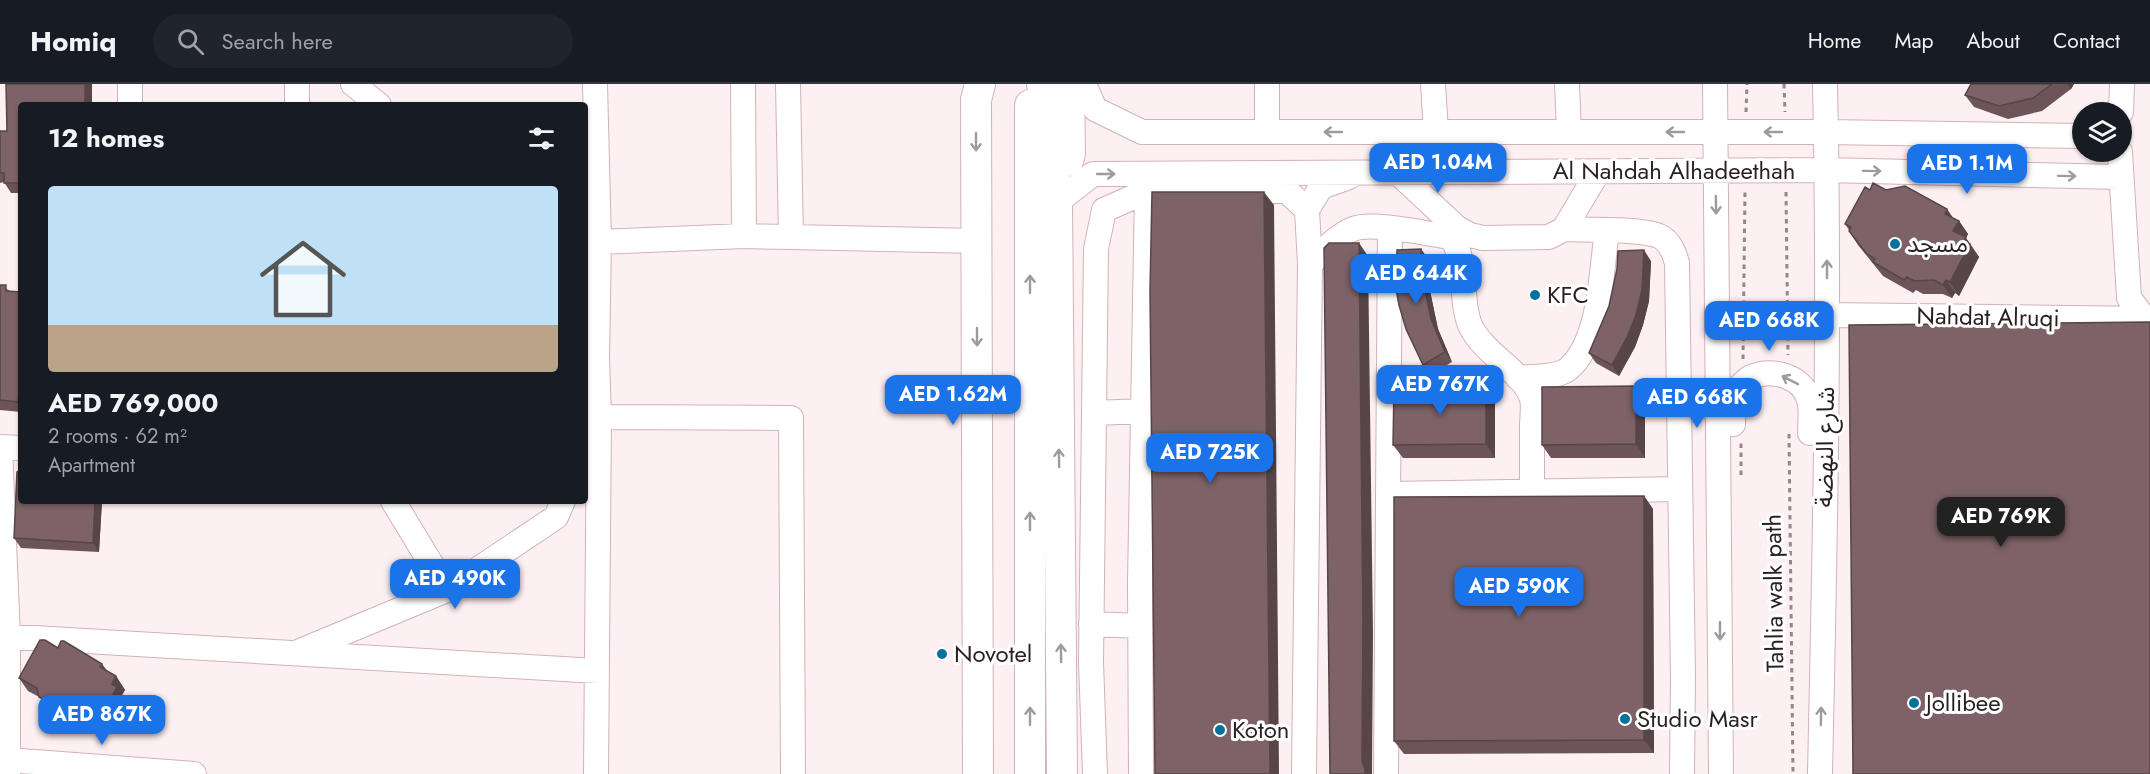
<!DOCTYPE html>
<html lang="en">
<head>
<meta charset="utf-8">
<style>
	:root { --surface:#171b24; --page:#20242c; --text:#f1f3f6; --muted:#9ea1a6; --line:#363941; --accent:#1a73e8 }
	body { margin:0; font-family:Jost,"Noto Sans Arabic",sans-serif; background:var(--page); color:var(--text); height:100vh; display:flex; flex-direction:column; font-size:22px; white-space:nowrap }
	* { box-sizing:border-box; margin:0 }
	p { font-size:20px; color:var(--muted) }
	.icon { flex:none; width:33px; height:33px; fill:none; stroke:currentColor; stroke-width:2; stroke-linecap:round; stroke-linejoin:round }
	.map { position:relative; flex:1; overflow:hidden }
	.side { position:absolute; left:18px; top:18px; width:570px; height:402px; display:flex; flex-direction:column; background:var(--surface); border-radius:6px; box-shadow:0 2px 4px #0004 }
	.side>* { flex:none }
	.controls { position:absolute; left:2072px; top:18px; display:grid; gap:12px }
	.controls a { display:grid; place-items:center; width:60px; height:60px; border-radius:50%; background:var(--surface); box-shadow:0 2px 4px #0004; font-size:30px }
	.price { position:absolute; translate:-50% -51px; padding:0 14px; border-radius:12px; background:var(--accent); color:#fff; font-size:20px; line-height:39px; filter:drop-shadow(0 2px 3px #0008) }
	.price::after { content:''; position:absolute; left:50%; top:36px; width:18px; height:14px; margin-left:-9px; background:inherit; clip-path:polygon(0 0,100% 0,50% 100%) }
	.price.active { background:#222; color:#fff }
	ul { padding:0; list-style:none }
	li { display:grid; align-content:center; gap:12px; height:318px; padding:0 30px }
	li span { display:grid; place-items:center; height:186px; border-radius:6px; color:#555 }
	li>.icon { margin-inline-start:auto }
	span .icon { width:108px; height:108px; fill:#fffc; stroke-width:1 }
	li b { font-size:26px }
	h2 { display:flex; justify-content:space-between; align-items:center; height:72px; padding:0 30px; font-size:26px }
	header { display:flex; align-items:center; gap:36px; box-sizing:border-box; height:84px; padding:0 30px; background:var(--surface); border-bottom:2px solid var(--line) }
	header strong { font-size:28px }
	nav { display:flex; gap:33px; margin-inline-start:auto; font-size:21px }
	.search { width:420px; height:54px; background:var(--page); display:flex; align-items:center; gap:15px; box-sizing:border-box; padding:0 21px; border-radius:33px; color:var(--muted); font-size:22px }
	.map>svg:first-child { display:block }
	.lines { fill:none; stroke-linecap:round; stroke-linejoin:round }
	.minor-casing { stroke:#d1b2b8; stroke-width:26 }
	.major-casing { stroke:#d1b2b8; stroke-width:32 }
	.path { stroke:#938789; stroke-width:3; stroke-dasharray:4.5 4.5; stroke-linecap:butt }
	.minor { stroke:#fff; stroke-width:24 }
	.major { stroke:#fff; stroke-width:30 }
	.wall { fill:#6c5459 }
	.shaded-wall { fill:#584548 }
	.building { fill:#7d6267; stroke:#584548; stroke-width:1.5 }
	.oneway { stroke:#9f9a9b }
	.poi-dot { fill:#02719c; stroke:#fff; stroke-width:2 }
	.labels { text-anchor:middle; stroke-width:6; stroke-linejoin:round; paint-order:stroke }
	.street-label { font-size:24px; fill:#2a1f21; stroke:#fff }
	.poi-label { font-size:24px; fill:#2a1f21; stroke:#fff; text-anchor:start }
</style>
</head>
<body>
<header>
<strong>Homiq</strong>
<div class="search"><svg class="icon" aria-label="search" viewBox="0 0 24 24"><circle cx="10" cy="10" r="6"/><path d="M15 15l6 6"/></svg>Search here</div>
<nav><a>Home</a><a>Map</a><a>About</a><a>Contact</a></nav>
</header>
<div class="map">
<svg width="2150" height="690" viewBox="0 0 2150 690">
	<rect width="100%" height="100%" fill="#fdf0f2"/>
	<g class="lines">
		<!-- minor casing -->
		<g class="minor-casing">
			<path id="minor" d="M 130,0 L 130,21
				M 297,0 L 297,21
				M 353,0 L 379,21
				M 595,0 L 599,158
				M 743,0 L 744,152
				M 788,0 L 791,153 L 744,152 L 599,158 L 597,273 L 599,333 L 791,334 L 793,690
				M 1084,0 L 1095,25 L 1142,48 L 1826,48 L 2082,52
				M 1267,0 L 1267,48
				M 1433,0 L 1436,48
				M 1567,0 L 1569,48
				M 1715,0 L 1721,690
				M 2121,28 L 2122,0
				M 2120,68 L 2129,214 L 2145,235
				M 1398,89 L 1457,144 L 1470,151 L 1483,154 L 1549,153 L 1564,145 L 1598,88
				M 1147,107 L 1287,107 L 1307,126
				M 1057,118 L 1093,90 L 1827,86 L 2120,93
				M 1457,144 L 1450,153 C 1469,174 1459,215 1470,241 C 1483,270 1525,289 1532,315 C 1534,323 1532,334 1532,343 C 1532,364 1532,386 1532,408
				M 1564,145 C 1586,146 1640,144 1659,152 C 1670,157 1674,168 1677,179 L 1683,594 L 1682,690
				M 791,153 L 977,157
				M 1310,180 C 1323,168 1336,152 1353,145 C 1372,137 1428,150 1450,153
				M 1827,231 L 2150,235
				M 1518,294 C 1532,292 1557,294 1568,285 C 1601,258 1601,186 1607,147
				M 1094,329 L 1143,327
				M 1733,340 L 1734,309 C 1739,304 1745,296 1751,293 C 1772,284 1803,292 1809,316 C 1812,325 1810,339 1810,349
				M 0,363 L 8,553 L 8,690
				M 0,363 L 21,364
				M 1388,410 L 1680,405
				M 393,417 L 447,506
				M 1091,540 L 1140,542
				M 0,552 L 597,587
				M 300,567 L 447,506 L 556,433 L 563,417
				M 8,676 L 194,690
				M 596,690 L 599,333
				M 1095,690 L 1091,578 L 1096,165 L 1104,126 L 1147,107 L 1140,499 L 1141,690
				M 1304,690 L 1310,180 L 1307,126 L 1321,103 L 1349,93
				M 1386,690 L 1390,144
				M 1820,690 C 1825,460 1830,230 1825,0"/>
		</g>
		<!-- major casing -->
		<g class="major-casing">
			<path id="major" d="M 1042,0 L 1050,50 L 1057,118 L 1062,690
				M 1068,77 L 1070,69 L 1069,0
				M 978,690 L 976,16 L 980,0
				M 1030,690 L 1030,21"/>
		</g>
		<!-- path -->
		<path class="path" d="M 1784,0 L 1785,28
			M 1746,28 L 1747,0
			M 1786,108 L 1788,271
			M 1743,275 L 1745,105
			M 1789,350 L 1793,690
			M 1741,391 L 1741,359"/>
		<!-- minor -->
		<use href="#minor" class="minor"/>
		<!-- major -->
		<use href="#major" class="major"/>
	</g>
	<!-- wall -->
	<path class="wall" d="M 6,0 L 92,0 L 92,21 L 21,21 L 21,109 L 11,109 L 4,98 L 0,99 L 0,47 L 7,47 Z
		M 1971,0 L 2074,0 L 2071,5 L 2042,27 L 2008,35 L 1974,23 L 1965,11 Z
		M 1870,106 L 1886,106 L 1959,137 L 1968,150 L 1966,154 L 1979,173 L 1959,212 L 1955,209 L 1952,214 L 1943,210 L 1923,210 L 1916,206 L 1913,209 L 1883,192 L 1858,161 L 1849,147 L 1849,146 L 1845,140 Z
		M 1421,165 L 1428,175 L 1430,207 L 1438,245 L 1452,278 L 1430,291 L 1423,281 Z
		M 1651,177 L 1649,217 L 1643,241 L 1635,263 L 1619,292 L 1596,279 L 1589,269 L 1609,222 Z
		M 0,201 L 10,207 L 21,208 L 21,328 L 0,326 Z
		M 1636,302 L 1645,316 L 1645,374 L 1551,374 L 1542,361 Z
		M 1495,316 L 1495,374 L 1403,374 L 1393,361 Z
		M 1644,412 L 1653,425 L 1654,669 L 1404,670 L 1394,657 Z
		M 21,417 L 102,417 L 99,468 L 21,464 L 14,454 Z
		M 58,564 L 116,592 L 125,606 L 122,611 L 126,616 L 123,622 L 125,625 L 110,650 L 91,639 L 89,643 L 65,629 L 63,634 L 49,626 L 41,614 L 28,607 L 19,594 Z"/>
	<!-- shaded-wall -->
	<path class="shaded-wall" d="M 85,0 L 92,0 L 92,21 L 85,21 Z
		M 2067,0 L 2074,0 L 2071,5 Z
		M 1264,108 L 1274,121 L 1279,690 L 1270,690 Z
		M 1947,125 L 1956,138 L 1945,130 Z
		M 1959,137 L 1968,150 L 1966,154 L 1979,173 L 1959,212 L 1950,198 L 1953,147 Z
		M 1359,159 L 1368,172 L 1373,549 L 1372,690 L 1365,690 L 1362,677 Z
		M 1421,165 L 1428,175 L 1430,207 L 1438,245 L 1452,278 L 1445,268 L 1431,235 L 1423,197 Z
		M 1644,166 L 1651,177 L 1649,217 L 1643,241 L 1635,263 L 1619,292 L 1612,281 Z
		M 1946,196 L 1955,209 L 1952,214 L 1943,201 Z
		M 1636,302 L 1645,316 L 1645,374 L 1636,360 Z
		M 1486,303 L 1495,316 L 1495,374 L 1486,360 Z
		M 19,311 L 21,314 L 21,322 L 18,318 Z
		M 1644,412 L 1653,425 L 1654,669 L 1644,656 Z
		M 95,417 L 102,417 L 99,468 L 93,459 Z
		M 102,580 L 112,593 L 100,583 Z
		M 116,592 L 125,606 L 122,611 L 126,616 L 123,622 L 125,625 L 110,650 L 101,637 L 113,610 L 112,600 Z
		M 56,616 L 65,629 L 63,634 L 53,621 Z
		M 82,626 L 91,639 L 89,643 L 80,630 Z"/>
	<!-- building -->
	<path class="building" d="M 6,0 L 85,0 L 85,21 L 21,21 L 21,99 L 4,99 L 4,89 L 0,89 L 0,47 L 7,47 Z
		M 1971,0 L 2052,0 L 2033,14 L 1999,22 L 1965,11 Z
		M 1873,99 L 1886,106 L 1905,102 L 1947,125 L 1945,130 L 1959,137 L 1953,147 L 1966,153 L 1964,157 L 1970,160 L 1950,198 L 1946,196 L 1943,201 L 1934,196 L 1914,197 L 1907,193 L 1904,196 L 1873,178 L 1875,175 L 1866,169 L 1849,147 L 1851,143 L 1845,140 L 1865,103 L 1870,106 Z
		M 1152,108 L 1264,108 L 1270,690 L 1155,690 L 1150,207 Z
		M 1329,159 L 1359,159 L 1363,535 L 1362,677 L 1365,685 L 1365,690 L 1330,690 L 1324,164 Z
		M 1421,165 L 1423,197 L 1431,235 L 1445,268 L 1423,281 L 1406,245 L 1399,221 L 1396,205 L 1397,166 Z
		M 1644,166 L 1642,206 L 1636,231 L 1627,253 L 1612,281 L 1589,269 L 1609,222 L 1617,185 L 1618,167 Z
		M 0,201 L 6,201 L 6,207 L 21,208 L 21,311 L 19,311 L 18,318 L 0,316 Z
		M 2150,238 L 2150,690 L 1853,690 L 1849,241 Z
		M 1636,302 L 1636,360 L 1542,361 L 1542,303 Z
		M 1394,303 L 1486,303 L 1486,360 L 1393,361 Z
		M 21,386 L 21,417 L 95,417 L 93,459 L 14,454 L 17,388 Z
		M 1644,412 L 1644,656 L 1394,657 L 1394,413 Z
		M 40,556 L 45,556 L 58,564 L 61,557 L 64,557 L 102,580 L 100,583 L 116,592 L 112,600 L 117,603 L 113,610 L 116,612 L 101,637 L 82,626 L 80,630 L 56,616 L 53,621 L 39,613 L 37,604 L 19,594 Z"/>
	<!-- one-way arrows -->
	<defs><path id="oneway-shaft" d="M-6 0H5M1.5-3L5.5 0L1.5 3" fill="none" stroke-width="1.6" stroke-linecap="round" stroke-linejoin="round" transform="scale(1.5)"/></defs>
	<g class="oneway">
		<use href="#oneway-shaft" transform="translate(1333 48) rotate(180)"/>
		<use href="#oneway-shaft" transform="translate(1675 48) rotate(-180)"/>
		<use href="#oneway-shaft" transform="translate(1773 48) rotate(-180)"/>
		<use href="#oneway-shaft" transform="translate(976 58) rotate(90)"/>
		<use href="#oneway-shaft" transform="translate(1872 87) rotate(1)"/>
		<use href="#oneway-shaft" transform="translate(1106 90)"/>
		<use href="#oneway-shaft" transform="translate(2067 92) rotate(1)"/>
		<use href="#oneway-shaft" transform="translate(1716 121) rotate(89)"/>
		<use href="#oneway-shaft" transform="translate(1827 185) rotate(-90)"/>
		<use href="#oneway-shaft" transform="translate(1030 200) rotate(-90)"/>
		<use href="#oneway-shaft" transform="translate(977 253) rotate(90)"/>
		<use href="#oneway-shaft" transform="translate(1790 296) rotate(-153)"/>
		<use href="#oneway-shaft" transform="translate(1059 374) rotate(-91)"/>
		<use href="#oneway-shaft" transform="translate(1030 437) rotate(-90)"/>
		<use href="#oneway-shaft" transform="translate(1720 547) rotate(90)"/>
		<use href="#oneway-shaft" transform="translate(1061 569) rotate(-91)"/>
		<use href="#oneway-shaft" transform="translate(1030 632) rotate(-90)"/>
		<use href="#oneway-shaft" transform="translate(1821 632) rotate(-89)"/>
	</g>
	<!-- markers -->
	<g class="poi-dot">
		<circle cx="1895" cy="160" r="6"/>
		<circle cx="1535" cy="211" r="6"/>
		<circle cx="942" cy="570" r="6"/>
		<circle cx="1914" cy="619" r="6"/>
		<circle cx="1625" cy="635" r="6"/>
		<circle cx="1220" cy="646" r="6"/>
	</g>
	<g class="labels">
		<!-- street labels -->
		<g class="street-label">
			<text x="1674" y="95">Al Nahdah Alhadeethah</text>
			<text transform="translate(1988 233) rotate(1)" y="8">Nahdat Alruqi</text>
			<text transform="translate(1825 363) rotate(-89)" y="8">شارع النهضة</text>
			<text transform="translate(1774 509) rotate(-91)" y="8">Tahlia walk path</text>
		</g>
		<!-- poi labels -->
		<g class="poi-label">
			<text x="1907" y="168">مسجد</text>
			<text x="1547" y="219">KFC</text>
			<text x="954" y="578">Novotel</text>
			<text x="1926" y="627">Jollibee</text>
			<text x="1637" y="643">Studio Masr</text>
			<text x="1232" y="654">Koton</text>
		</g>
	</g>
</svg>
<div class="controls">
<a><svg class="icon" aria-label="layers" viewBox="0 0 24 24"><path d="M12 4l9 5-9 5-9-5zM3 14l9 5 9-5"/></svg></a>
</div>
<b class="price" style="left:1438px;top:110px">AED 1.04M</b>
<b class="price" style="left:1967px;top:111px">AED 1.1M</b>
<b class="price" style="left:1416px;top:221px">AED 644K</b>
<b class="price" style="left:1769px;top:268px">AED 668K</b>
<b class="price" style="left:1440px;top:332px">AED 767K</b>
<b class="price" style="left:953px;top:342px">AED 1.62M</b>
<b class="price" style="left:1697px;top:345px">AED 668K</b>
<b class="price" style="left:1210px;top:400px">AED 725K</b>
<b class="price active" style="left:2001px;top:464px">AED 769K</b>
<b class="price" style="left:455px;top:526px">AED 490K</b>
<b class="price" style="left:1519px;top:534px">AED 590K</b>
<b class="price" style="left:102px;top:662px">AED 867K</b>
<section class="side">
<h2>12 homes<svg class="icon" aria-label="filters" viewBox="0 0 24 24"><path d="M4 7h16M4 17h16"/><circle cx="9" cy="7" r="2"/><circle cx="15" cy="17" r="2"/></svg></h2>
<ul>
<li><span style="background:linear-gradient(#bfe0f5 75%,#b9a48a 0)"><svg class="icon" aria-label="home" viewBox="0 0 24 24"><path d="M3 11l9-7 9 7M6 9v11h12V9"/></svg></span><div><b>AED 769,000</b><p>2 rooms · 62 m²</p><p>Apartment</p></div></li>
</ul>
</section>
</div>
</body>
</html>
